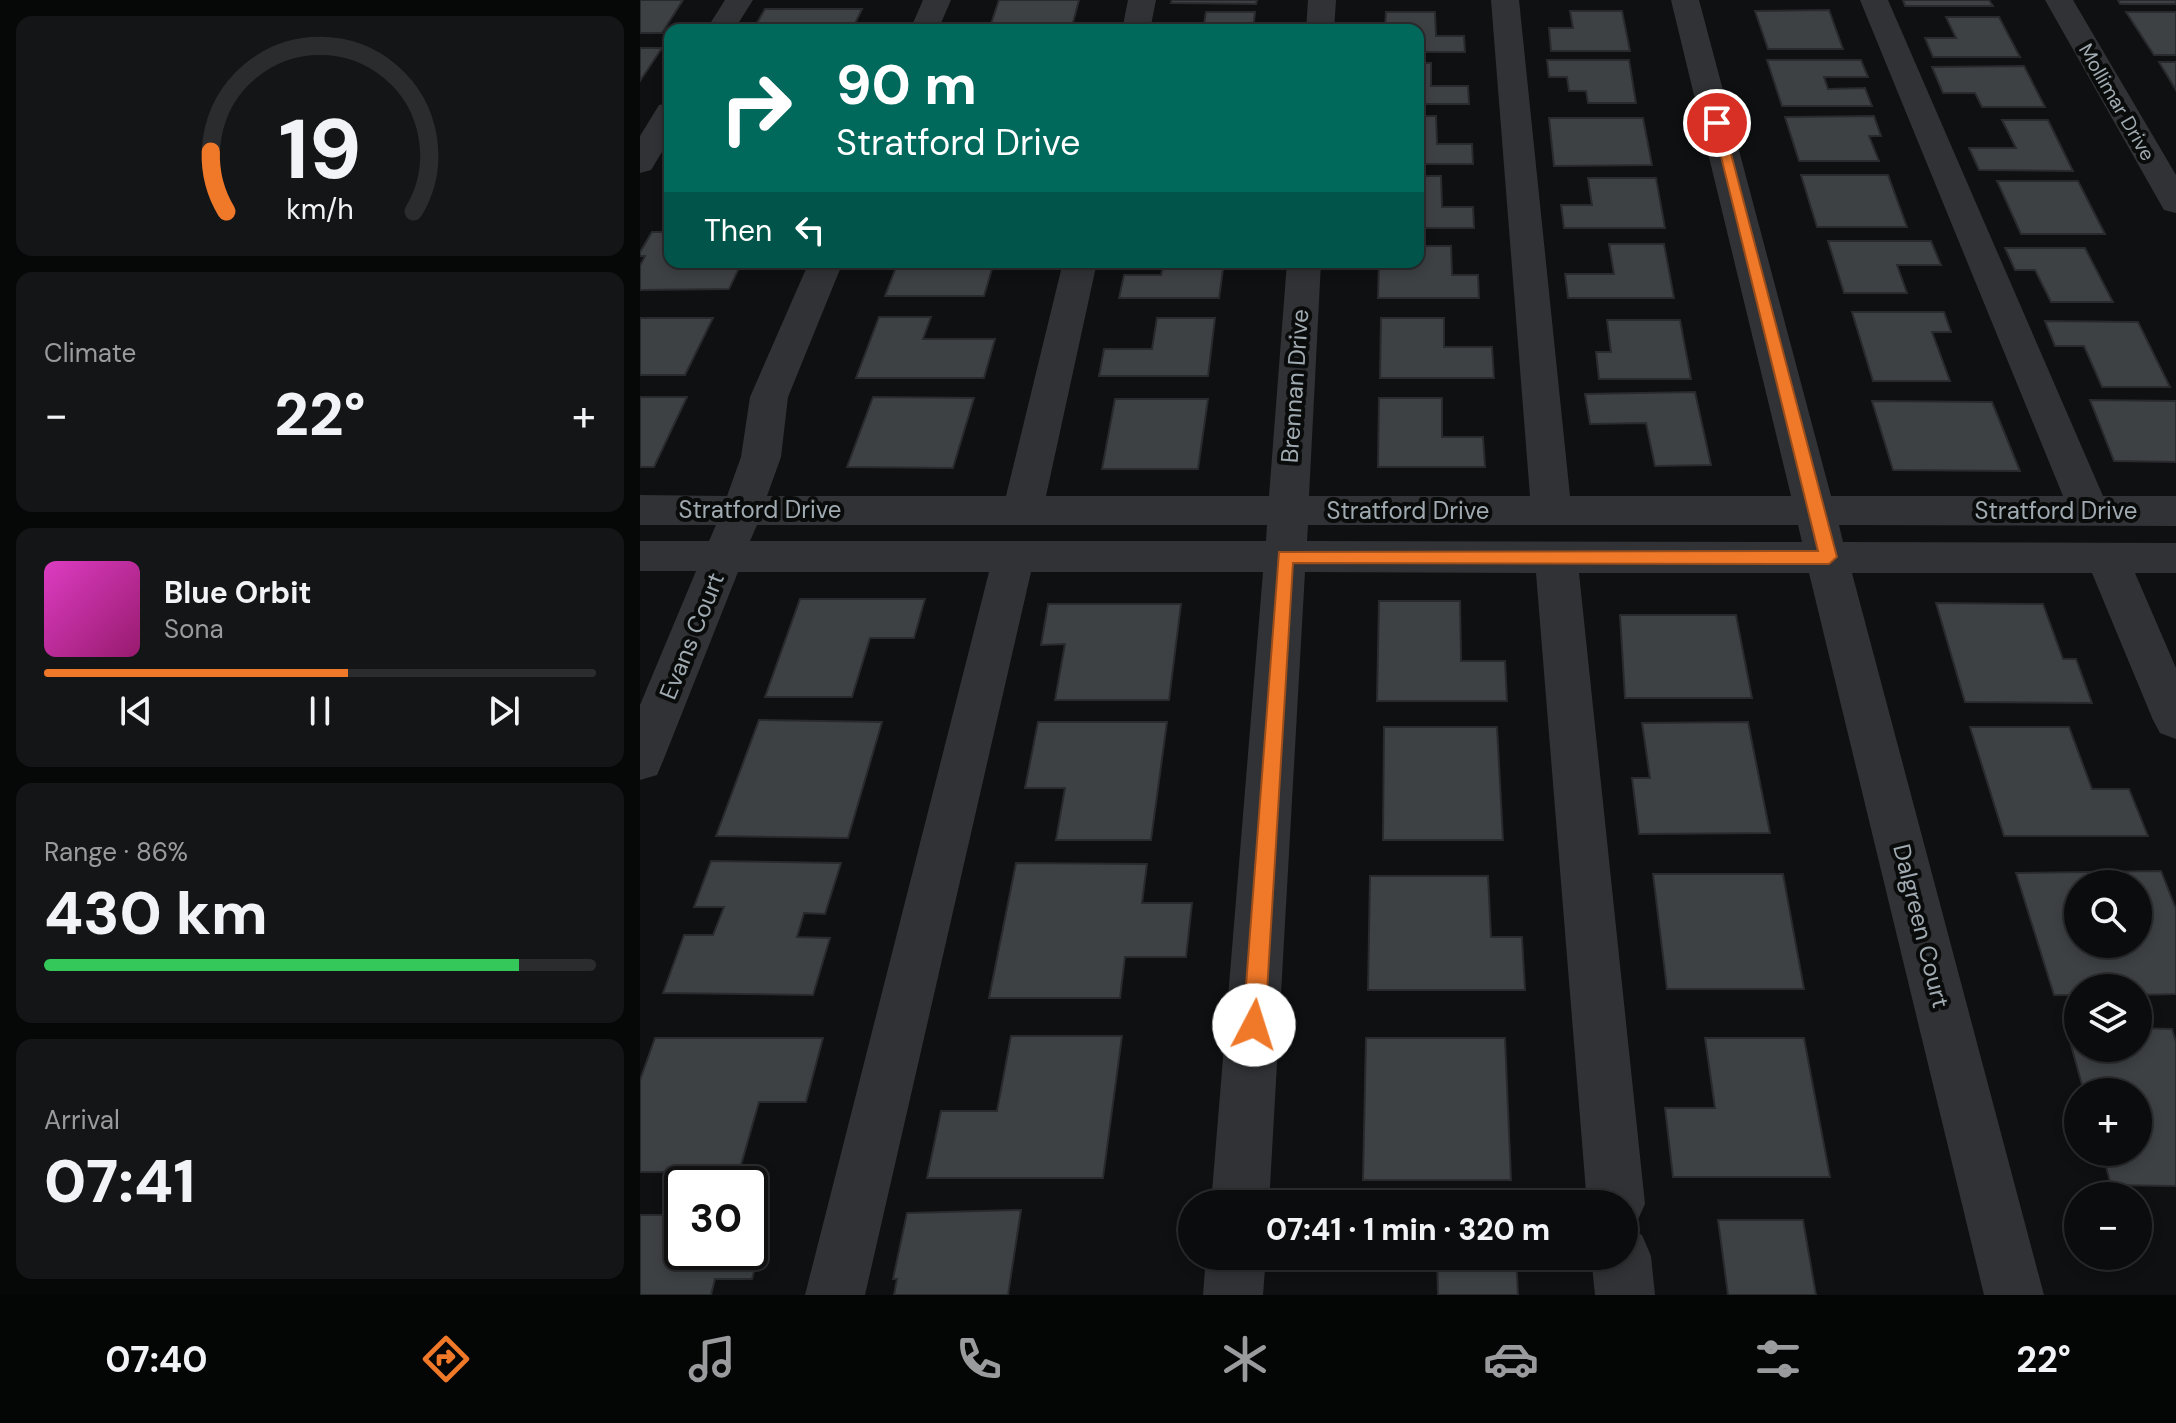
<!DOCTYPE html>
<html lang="en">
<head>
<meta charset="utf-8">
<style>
	:root { --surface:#0b0c0d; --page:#141516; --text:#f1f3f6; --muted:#9a9b9d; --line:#2b2c2e; --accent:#ef7829 }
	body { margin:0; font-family:"DM Sans",sans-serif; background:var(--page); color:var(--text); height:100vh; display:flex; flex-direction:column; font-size:30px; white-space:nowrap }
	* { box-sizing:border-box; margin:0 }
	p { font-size:26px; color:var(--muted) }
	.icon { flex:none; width:44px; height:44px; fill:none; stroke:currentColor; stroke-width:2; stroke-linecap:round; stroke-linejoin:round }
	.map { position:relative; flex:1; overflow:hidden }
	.side { display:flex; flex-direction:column; gap:16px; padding:16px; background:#060707; width:640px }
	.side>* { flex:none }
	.guide { position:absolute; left:24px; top:24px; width:760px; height:244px; border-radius:16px; box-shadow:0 4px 12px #0003,0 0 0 2px var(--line); background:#00695c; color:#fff; overflow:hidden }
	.fabs { position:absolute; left:1424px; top:870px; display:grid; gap:16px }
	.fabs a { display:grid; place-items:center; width:88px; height:88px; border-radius:50%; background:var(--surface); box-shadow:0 4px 12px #0003,0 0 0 2px var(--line); font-size:40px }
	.speed { position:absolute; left:24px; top:1166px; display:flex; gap:16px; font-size:40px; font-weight:700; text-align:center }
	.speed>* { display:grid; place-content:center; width:104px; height:104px; border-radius:50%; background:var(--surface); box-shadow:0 4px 12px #0003,0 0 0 2px var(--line); line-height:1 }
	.speed .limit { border:4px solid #111; border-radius:12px; background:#fff; color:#111 }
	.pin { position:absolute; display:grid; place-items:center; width:68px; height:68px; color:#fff; margin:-34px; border:4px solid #fff; border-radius:50%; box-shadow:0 2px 8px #0007 }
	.me { position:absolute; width:88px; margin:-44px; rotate:5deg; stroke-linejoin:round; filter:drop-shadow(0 0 6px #0008) }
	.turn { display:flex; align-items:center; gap:28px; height:168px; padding:0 40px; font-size:36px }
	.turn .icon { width:104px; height:104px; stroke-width:2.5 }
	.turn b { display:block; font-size:56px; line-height:68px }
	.then { display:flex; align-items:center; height:76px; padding:0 40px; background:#0003; gap:16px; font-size:30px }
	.big { font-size:60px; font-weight:800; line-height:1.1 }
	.side .tile { flex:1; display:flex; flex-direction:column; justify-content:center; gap:12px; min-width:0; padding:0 28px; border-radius:16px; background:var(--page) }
	.side .dial { align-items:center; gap:0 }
	.dial svg { height:208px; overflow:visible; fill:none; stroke:var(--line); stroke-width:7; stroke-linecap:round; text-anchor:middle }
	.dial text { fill:var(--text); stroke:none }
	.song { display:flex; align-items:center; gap:24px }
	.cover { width:96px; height:96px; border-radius:12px; background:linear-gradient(135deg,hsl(310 70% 55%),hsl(320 70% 35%)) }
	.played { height:8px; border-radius:4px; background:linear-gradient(90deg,var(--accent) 55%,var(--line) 55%) }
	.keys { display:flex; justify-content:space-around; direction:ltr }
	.heat { display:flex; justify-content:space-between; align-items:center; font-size:44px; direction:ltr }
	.charge { height:12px; border-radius:6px; background:linear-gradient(90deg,#34c759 86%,var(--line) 0) }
	.trip { position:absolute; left:538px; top:1190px; width:460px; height:80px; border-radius:40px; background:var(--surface); box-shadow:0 4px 12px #0003,0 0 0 2px var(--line); font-weight:800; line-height:80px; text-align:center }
	.menu { display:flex; height:128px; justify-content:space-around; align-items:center; background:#040505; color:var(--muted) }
	.menu .icon { width:56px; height:56px }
	.menu .on { color:var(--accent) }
	.menu b { font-size:36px; color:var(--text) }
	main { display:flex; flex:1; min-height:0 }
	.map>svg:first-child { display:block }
	.building { fill:#3e4144; stroke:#292a2d; stroke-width:2; fill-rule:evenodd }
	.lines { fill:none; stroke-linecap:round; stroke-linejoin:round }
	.minor { fill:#303235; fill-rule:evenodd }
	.route { fill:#ef7829; stroke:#9b4e1b; stroke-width:2 }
	.labels { text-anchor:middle; stroke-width:8; stroke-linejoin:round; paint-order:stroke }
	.far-street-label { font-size:20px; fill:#a0aab1; stroke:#0a0b0b }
	.street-label { font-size:24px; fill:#a0aab1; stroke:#0a0b0b }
</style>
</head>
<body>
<main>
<section class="side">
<div class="tile dial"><svg viewBox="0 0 100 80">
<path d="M14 69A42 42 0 1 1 86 69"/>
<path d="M14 69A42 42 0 0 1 8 46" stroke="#ef7829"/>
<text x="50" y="56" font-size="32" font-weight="700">19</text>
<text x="50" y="72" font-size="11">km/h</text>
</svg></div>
<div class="tile"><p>Climate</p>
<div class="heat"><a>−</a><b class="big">22°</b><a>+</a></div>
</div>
<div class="tile">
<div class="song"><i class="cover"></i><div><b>Blue Orbit</b><p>Sona</p></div></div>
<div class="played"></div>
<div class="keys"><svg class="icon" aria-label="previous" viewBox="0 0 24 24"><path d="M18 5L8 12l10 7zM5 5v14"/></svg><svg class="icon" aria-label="pause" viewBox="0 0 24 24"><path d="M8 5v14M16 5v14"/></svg><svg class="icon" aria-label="next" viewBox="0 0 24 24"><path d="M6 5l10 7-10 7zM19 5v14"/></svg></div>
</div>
<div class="tile"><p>Range · 86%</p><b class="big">430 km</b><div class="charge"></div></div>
<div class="tile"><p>Arrival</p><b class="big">07:41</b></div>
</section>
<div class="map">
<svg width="1536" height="1295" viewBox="0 0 1536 1295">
	<rect width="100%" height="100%" fill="#0f1011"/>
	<path class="building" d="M0 0H43L22 33H0Z
		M359 0H439L431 30H349Z
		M532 0H617L616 4 531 3Z
		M1263 0H1349L1353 6H1265Z
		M1478 0H1536V4H1480Z
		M125 9H222L212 30H113Z
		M1189 10 1203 49H1128L1115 11Z
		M930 11H982L990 51H911L909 28H933Z
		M566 12H615L613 30H563Z
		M746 12H795L796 36H824L825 52H778V30H745Z
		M1486 12H1536V55H1514Z
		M1306 17H1359L1380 57H1293L1285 38H1316Z
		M0 48H22L0 81Z
		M907 60H989L996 103H948L946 91H929L927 77H909Z
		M1127 60H1221L1228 77H1184L1188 89 1225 88 1232 106H1142Z
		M1519 62H1536V90Z
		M778 63H791V86H828L829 104H778Z
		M1384 66 1405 107H1342L1335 93H1303L1292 67Z
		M778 116H796L797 144H832L833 164H778Z
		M1234 116 1241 136H1229L1239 161H1159L1145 117Z
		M909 118H1003L1012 165 914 166Z
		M1362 120H1408L1433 171 1339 170 1329 148H1376Z
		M1161 175H1248L1267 227H1177Z
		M778 176H801L802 207H833L834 228H778Z
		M948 178H1016L1025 228H924L921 205H952Z
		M1357 181H1438L1465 234H1381Z
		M12 232H30V262H102L89 289 0 290V266L5 256H0V252Z
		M1188 241H1291L1301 265H1257L1267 293H1204Z
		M969 244H1024L1034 298H928L925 274H974Z
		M778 246H811L812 275H838L839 298H738L739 262H778Z
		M1365 248H1445L1473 302H1411L1395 270H1375Z
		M258 262H354L344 296H245Z
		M524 262H584L579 298H479L484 275H521Z
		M1212 312H1304L1311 332H1292L1310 381H1233Z
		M239 317H291L283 339H355L344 378H216Z
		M0 318H73L45 375H0Z
		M517 318H575L568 376H459L464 349H512Z
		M741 318H804V347H852L854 378H740Z
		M967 320H1040L1051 379H959L956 352H971Z
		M1405 321 1498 322 1530 387H1462L1444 346H1415Z
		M1055 392 1071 465 1015 466 1006 423 950 424 945 394Z
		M0 397H47L14 467H0Z
		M233 397 334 398 313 468 207 467Z
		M739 398H802V437H843L845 467H738Z
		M475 399H568L558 469H462Z
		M1450 400 1536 401V462L1474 461Z
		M1232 401 1352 402 1380 471 1253 470Z
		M160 599H285L274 638H230L212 697H125Z
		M739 601H820L821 661H865L867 701H737Z
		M1296 603 1403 604 1423 659H1436L1452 703 1325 702Z
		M408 604H541L529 700H415L425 644 401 645Z
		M980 615H1096L1112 698H985Z
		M119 720 242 722 208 838 76 836Z
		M398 722H527L511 840H416L425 788H385Z
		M1108 722 1130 833 999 834 992 778H1010L1002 723Z
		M744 727H857L863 840H743Z
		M1330 727H1429L1452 789H1489L1508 836H1364Z
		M71 861 201 863 185 914 164 913 157 937 190 938 173 995 23 993 44 935H73L84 907H54Z
		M376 863 507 864 502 903H552L546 957H485L480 998H349Z
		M1521 871 1536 909V994L1498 995V988H1438V995H1414L1376 873ZM1438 884H1498V944H1438Z
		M1013 874H1143L1164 989H1027Z
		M730 876H848L851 937H882L885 990H728Z
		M1426 1027H1438V1048H1498V1028L1532 1029 1536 1042V1186L1471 1185 1462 1152H1498V1092H1444Z
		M371 1036H482L463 1178H287L301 1111H357Z
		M15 1038H183L166 1102H119L99 1172H0V1080Z
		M726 1038H865L871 1180H723Z
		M1065 1038H1164L1190 1177H1033L1025 1108H1075Z
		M381 1210 368 1295H254L257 1279H253L267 1213Z
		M0 1215H42V1252H110V1215H129L112 1279H75L71 1295H0Z
		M1078 1220H1163L1176 1295H1088Z
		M797 1256H876L878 1295H798Z"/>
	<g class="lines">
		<path class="minor" d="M85 0H113L94 30H66Z
			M283 0H311L298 30H270Z
			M488 0H516L510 30H482Z
			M668 0H696L694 30H666Z
			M851 0H879L930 496H1151L1031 0H1059L1191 496H1423L1220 0H1248L1463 496H1536V526L1199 525 1203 542 1536 543V573H1495L1536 668V739L1520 733 1513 720 1452 573H1212L1404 1295H1344L1169 573H939L1005 1204 996 1224 986 1229 1002 1235 1011 1256 1015 1295H955L951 1256H984V1204H947L896 573 665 572 629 1204H571L623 572H391L225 1295H165L349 572H98L23 761 17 775 0 780V705L56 571H0V541H69L76 525H0V495L87 496 101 457 110 397 169 262H203L148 397 141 457 127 496H366L423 262H457L406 496H629L647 262H681L669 496H890ZM117 525H627L626 541H110ZM668 525H1158L1162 542 667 541Z
			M1405 0H1433L1536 175V213L1524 210 1520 203Z
			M30 103V139L11 170 0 173V136L19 105Z
			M566 1256H626L623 1295H563Z"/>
	</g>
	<path class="route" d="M1072 120 1083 123 1197 557 1189 564 653 563 625 1025 621 1033 614 1036 606 1033 603 1025 639 552 1178 551Z"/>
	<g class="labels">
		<g class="far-street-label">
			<text transform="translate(1477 102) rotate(60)" y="7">Mollimar Drive</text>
		</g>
		<g class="street-label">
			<text transform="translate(655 386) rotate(-86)" y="8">Brennan Drive</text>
			<text x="120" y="518">Stratford Drive</text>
			<text x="768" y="519">Stratford Drive</text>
			<text x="1416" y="519">Stratford Drive</text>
			<text transform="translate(52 636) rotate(-68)" y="8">Evans Court</text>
			<text transform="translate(1281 926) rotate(76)" y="8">Dalgreen Court</text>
		</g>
	</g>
</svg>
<div class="fabs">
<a><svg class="icon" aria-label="search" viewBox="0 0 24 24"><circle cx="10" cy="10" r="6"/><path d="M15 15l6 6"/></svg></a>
<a><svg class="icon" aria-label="layers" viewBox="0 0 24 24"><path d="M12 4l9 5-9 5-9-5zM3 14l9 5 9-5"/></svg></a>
<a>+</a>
<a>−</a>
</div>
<div class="speed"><div class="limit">30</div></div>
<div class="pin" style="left:1077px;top:123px;background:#d93025"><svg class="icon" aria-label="arrive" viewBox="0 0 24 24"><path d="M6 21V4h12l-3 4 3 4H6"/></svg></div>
<svg class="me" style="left:614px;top:1025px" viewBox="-20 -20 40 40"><circle r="19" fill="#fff"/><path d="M0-13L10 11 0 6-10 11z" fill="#ef7829"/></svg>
<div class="trip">07:41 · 1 min · 320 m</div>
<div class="guide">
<div class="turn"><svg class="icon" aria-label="right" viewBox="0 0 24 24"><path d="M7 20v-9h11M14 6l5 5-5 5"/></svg><div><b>90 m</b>Stratford Drive</div></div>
<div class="then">Then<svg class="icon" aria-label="left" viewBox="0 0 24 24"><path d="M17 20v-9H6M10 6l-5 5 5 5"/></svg></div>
</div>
</div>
</main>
<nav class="menu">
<b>07:40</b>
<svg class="icon on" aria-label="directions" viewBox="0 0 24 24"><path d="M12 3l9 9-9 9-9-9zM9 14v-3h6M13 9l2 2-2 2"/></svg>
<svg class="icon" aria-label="music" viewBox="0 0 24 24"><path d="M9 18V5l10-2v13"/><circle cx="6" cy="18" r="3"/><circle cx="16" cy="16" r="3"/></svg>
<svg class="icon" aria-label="phone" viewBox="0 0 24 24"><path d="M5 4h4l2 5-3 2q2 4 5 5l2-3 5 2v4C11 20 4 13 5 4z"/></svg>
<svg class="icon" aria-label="climate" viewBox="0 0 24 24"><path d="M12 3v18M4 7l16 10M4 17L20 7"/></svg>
<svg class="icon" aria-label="car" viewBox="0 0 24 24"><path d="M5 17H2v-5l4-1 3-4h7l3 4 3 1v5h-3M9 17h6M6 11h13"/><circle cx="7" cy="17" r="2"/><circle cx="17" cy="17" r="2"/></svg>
<svg class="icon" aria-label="filters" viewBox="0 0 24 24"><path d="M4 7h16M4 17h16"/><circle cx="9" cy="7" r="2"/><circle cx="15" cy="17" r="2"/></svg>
<b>22°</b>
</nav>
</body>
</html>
